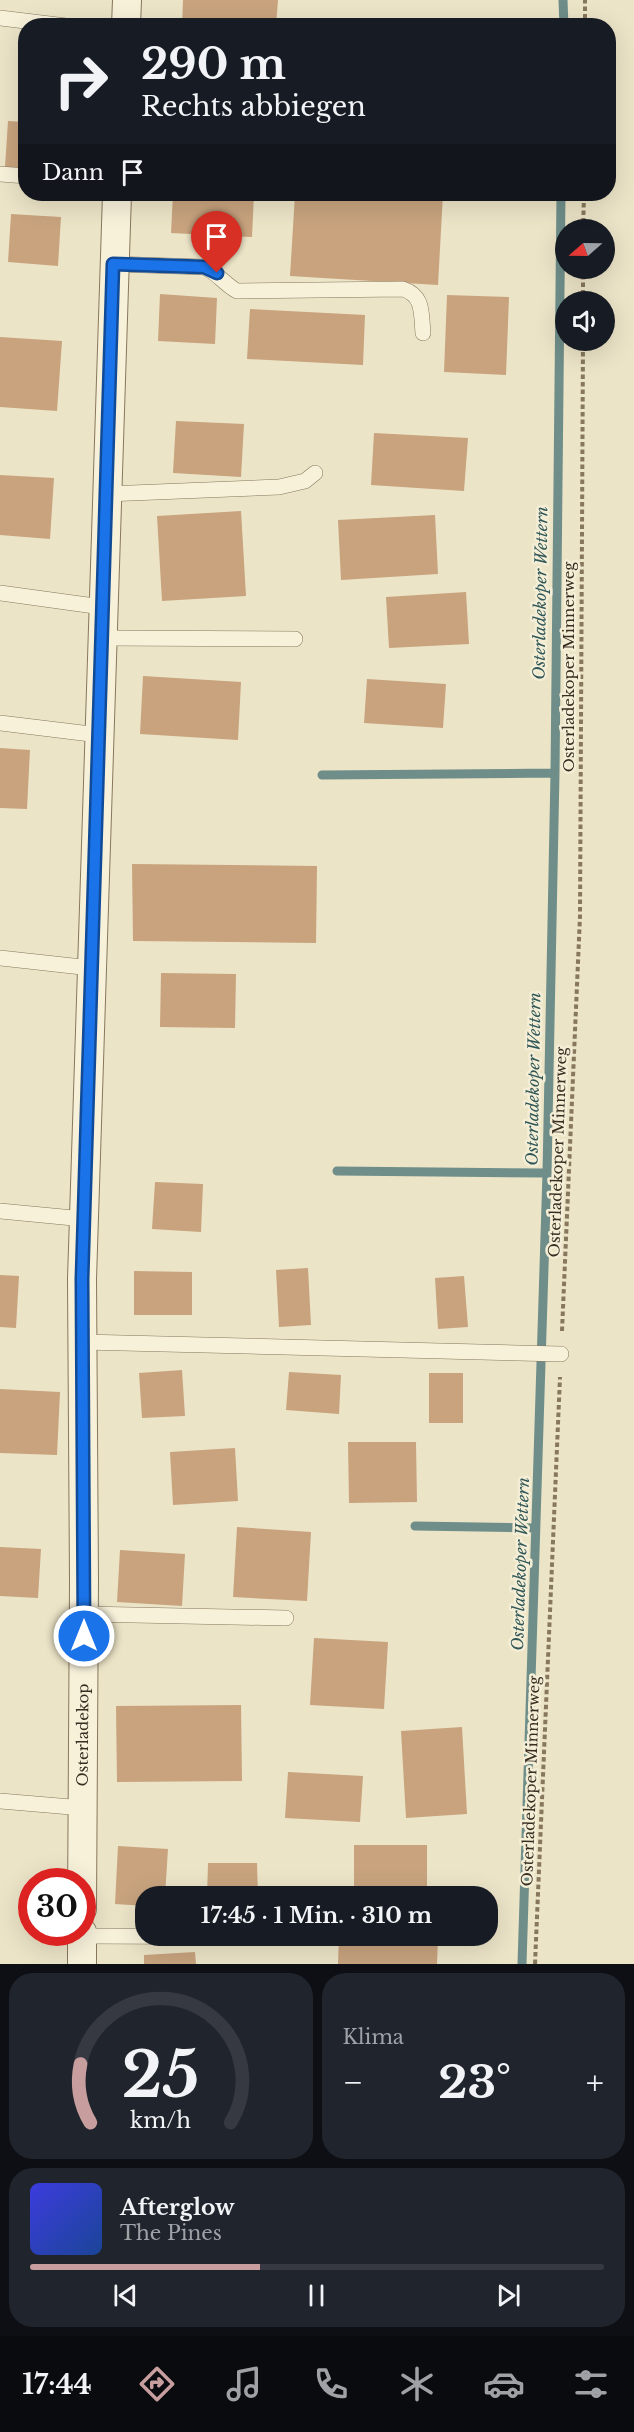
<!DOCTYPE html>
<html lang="de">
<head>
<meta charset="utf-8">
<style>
	:root { --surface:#171b24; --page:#20242c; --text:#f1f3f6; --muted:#9ea1a6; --line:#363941; --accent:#c79e9d }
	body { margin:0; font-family:"Libre Baskerville",serif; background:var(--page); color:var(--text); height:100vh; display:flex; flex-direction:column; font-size:22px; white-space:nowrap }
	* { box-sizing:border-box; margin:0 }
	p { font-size:20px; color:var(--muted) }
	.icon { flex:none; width:33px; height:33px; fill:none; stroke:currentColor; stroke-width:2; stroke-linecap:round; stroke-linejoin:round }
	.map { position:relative; height:1964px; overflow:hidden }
	.panel { display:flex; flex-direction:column; gap:9px; padding:9px; background:#0d0f14; flex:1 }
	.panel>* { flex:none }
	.banner { position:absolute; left:18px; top:18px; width:598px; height:183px; border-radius:24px; box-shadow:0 6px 24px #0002; background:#171b24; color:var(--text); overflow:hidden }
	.needle { width:39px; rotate:250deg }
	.fabs { position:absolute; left:555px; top:219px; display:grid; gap:12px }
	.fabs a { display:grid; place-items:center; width:60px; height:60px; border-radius:50%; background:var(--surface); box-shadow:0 6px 24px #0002; font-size:30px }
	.speed { position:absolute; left:18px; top:1868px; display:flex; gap:12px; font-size:30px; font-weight:700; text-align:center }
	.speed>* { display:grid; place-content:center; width:78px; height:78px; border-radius:50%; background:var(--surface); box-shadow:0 6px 24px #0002; line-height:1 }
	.speed .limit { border:9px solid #d22; background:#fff; color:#111 }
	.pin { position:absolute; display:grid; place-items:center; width:51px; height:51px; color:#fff; margin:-62px -26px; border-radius:50% 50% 50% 0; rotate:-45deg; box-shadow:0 0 6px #0007 }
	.pin .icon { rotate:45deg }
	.me { position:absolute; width:66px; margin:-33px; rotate:0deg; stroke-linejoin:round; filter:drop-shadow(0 0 4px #0008) }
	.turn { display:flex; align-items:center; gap:21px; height:126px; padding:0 24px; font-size:27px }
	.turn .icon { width:78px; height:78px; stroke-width:2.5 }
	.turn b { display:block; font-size:42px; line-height:51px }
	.then { display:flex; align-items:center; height:57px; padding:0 24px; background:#0003; gap:12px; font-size:22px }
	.big { font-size:45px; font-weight:800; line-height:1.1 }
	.panel .widget { flex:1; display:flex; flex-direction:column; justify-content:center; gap:9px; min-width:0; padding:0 21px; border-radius:24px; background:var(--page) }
	.panel .dial { align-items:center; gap:0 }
	.dial svg { height:156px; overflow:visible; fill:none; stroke:var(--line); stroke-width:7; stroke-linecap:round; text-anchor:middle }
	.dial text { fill:var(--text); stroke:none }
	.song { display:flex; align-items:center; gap:18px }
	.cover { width:72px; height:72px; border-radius:9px; background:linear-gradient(135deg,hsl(240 70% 55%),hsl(220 70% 35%)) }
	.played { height:6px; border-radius:3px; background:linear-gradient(90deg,var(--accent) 40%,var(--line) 40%) }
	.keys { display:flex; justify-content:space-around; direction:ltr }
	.heat { display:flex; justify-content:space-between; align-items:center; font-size:33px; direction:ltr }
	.panel .tiles { flex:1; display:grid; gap:9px; grid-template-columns:1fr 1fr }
	.widget:last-child { grid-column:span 2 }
	.trip { position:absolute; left:135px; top:1886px; width:363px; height:60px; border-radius:24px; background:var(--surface); box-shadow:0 6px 24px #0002; font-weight:800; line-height:60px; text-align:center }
	.dock { display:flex; height:96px; justify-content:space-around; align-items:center; background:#090b0e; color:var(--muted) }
	.dock .icon { width:42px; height:42px }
	.dock .on { color:var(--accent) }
	.dock b { font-size:27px; color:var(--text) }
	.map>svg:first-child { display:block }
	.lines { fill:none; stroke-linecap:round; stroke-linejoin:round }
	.stream { stroke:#6f8e89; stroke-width:9 }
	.building { fill:#c8a37e }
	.service-casing { stroke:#87775d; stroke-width:16 }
	.minor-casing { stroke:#87775d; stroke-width:30 }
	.path { stroke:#87775d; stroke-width:4; stroke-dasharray:4.5 3; stroke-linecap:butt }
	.service { stroke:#f7f1da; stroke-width:15 }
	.minor { stroke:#f7f1da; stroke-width:28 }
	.route-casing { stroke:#114b97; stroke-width:15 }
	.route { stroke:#1a73e8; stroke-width:10 }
	.labels { text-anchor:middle; stroke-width:5; stroke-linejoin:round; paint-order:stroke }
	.street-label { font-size:15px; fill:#382d20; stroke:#f4eed6 }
	.water-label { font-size:16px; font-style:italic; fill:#305657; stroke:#f4eed6 }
</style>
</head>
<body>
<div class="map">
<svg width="634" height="1964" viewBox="0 0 634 1964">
	<rect width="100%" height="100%" fill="#ece4c7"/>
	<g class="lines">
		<path class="stream" d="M563 0 564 26
			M322 775 555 773
			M337 1171 547 1173
			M415 1526 535 1528
			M522 1964 547 1173 555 773 561 194"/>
	</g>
	<path class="building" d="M183 0H278L276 26H182Z
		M8 121 26 122V169L5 167Z
		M173 194H254L252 237 171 233Z
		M295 194H443L438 285 290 276Z
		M11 214 61 217 58 266 8 262Z
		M160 294 217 298 215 344 158 341Z
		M447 295 509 297 506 375 444 372Z
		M250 309 365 315 363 365 247 359Z
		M0 337 62 341 57 411 0 407Z
		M176 421 244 424 241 477 173 473Z
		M374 433 468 438 464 491 371 485Z
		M0 475 54 478 50 539 0 535Z
		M241 511 246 596 162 601 157 516Z
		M435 515 438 574 341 580 338 520Z
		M466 592 469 644 389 648 386 597Z
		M143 676 241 682 238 740 140 734Z
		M367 679 446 684 443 728 364 723Z
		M0 748 30 750 27 809 0 808Z
		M132 864 317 866 316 943 133 941Z
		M161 973 236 974 235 1028 160 1027Z
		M155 1182 203 1184 201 1232 152 1229Z
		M308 1268 311 1325 279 1327 276 1270Z
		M134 1271 192 1272V1315H134Z
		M0 1275 19 1276 16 1328 0 1327Z
		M464 1276 468 1327 438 1329 435 1278Z
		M182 1370 185 1416 142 1418 139 1373Z
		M289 1372 341 1375 339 1414 286 1410Z
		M429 1373H463V1423H429Z
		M0 1389 60 1392 57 1455 0 1453Z
		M348 1442H416L417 1502 349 1503Z
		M235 1448 238 1501 173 1505 170 1452Z
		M237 1527 311 1532 307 1601 233 1597Z
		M0 1547 41 1549 38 1598 0 1596Z
		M120 1550 185 1554 182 1606 117 1602Z
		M314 1638 388 1642 384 1709 310 1705Z
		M241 1705 242 1781 117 1782 116 1706Z
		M462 1727 467 1814 406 1818 401 1731Z
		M288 1772 363 1776 360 1822 285 1818Z
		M354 1845H427V1896H354Z
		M118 1846 168 1849 165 1896H146V1906L115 1904Z
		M208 1863H257L258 1896H207Z
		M339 1935 438 1939 437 1964H338Z
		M195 1952 196 1964H144V1955Z"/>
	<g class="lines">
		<g class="service-casing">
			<path id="service" d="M0 18 66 26
				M0 174 26 176
				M113 264 204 267C218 273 224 284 237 291L403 289C424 296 421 313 423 333
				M106 494 279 487 305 481 315 473
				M0 593 102 607
				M101 638 295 639
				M0 723 99 735
				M0 958 91 968
				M0 1211 84 1219
				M82 1342 561 1354
				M84 1614 286 1618
				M0 1801 83 1808
				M82 1936 305 1937"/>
		</g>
		<g class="minor-casing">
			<g id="minor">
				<path d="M126 26 127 0"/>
				<path id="s1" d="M82 1909 84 1581 82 1279 117 194"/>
				<path d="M82 1964V1932"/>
			</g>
		</g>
		<path class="path" d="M585 26V0
			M583 230 584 194
			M583 302V268
			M562 1331 580 916 583 340
			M535 1964 560 1377"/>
		<use href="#service" class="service"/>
		<use href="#minor" class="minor"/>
	</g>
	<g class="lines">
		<g class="route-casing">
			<path id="route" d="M84 1636 82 1279 113 264 204 267 217 273"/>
		</g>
		<use href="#route" class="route"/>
	</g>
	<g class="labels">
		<g class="street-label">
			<text transform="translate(569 667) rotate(-90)" y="5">Osterladekoper Minnerweg</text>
			<text transform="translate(558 1152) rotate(-88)" y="5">Osterladekoper Minnerweg</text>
			<text dy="5" stroke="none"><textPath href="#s1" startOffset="174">Osterladekop</textPath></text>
			<text transform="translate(531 1781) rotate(-88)" y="5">Osterladekoper Minnerweg</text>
		</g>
		<g class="water-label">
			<text transform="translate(540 593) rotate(-89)" y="6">Osterladekoper Wettern</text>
			<text transform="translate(533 1079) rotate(-89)" y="6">Osterladekoper Wettern</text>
			<text transform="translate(520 1564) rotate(-88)" y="6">Osterladekoper Wettern</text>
		</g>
	</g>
</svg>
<div class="fabs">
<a><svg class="needle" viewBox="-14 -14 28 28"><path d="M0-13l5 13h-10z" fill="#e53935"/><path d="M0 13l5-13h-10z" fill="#9ea1a6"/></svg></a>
<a><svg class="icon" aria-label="sound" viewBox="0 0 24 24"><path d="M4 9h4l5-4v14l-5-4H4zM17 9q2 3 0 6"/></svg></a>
</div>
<div class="speed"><div class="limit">30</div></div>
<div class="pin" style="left:217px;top:273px;background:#d93025"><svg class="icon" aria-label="arrive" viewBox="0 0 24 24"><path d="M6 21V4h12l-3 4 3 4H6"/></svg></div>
<svg class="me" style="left:84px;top:1636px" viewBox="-20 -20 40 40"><circle r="17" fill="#1a73e8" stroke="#fff" stroke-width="3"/><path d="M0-11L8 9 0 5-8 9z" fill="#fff"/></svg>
<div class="trip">17:45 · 1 Min. · 310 m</div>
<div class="banner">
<div class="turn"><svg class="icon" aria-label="right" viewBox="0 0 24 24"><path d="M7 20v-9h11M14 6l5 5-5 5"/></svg><div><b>290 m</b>Rechts abbiegen</div></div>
<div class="then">Dann<svg class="icon" aria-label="arrive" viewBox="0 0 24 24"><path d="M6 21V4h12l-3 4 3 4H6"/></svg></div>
</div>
</div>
<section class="panel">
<div class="tiles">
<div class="widget dial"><svg viewBox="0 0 100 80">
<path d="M14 69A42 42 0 1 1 86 69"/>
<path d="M14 69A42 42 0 0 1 9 39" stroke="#c79e9d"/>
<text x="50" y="56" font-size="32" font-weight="700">25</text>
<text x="50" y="72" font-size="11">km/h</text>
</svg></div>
<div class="widget"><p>Klima</p>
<div class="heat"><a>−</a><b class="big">23°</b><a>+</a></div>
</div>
<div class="widget">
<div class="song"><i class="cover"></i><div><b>Afterglow</b><p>The Pines</p></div></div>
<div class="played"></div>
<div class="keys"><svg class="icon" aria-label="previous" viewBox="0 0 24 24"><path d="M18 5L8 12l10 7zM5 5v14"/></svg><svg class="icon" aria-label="pause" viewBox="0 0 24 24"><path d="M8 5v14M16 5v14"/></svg><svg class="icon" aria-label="next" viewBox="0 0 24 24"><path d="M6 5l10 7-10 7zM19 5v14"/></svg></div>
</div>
</div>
</section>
<nav class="dock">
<b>17:44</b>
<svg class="icon on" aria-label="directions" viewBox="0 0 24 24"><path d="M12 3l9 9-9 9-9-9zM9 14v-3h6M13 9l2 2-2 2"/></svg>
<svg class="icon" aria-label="music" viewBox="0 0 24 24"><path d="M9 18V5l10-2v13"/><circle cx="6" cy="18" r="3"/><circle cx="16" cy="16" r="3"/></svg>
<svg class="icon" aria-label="phone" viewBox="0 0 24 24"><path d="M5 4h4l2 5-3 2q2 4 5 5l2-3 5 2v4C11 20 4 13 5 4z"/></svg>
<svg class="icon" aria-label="climate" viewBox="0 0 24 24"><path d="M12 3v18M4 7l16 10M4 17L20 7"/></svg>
<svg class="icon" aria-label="car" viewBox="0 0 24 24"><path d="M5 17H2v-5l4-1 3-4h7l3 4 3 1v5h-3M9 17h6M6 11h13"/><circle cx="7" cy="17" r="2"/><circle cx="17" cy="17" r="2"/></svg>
<svg class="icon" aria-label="filters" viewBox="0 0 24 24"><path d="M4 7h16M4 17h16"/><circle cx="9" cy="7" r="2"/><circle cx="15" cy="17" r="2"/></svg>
</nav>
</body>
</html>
